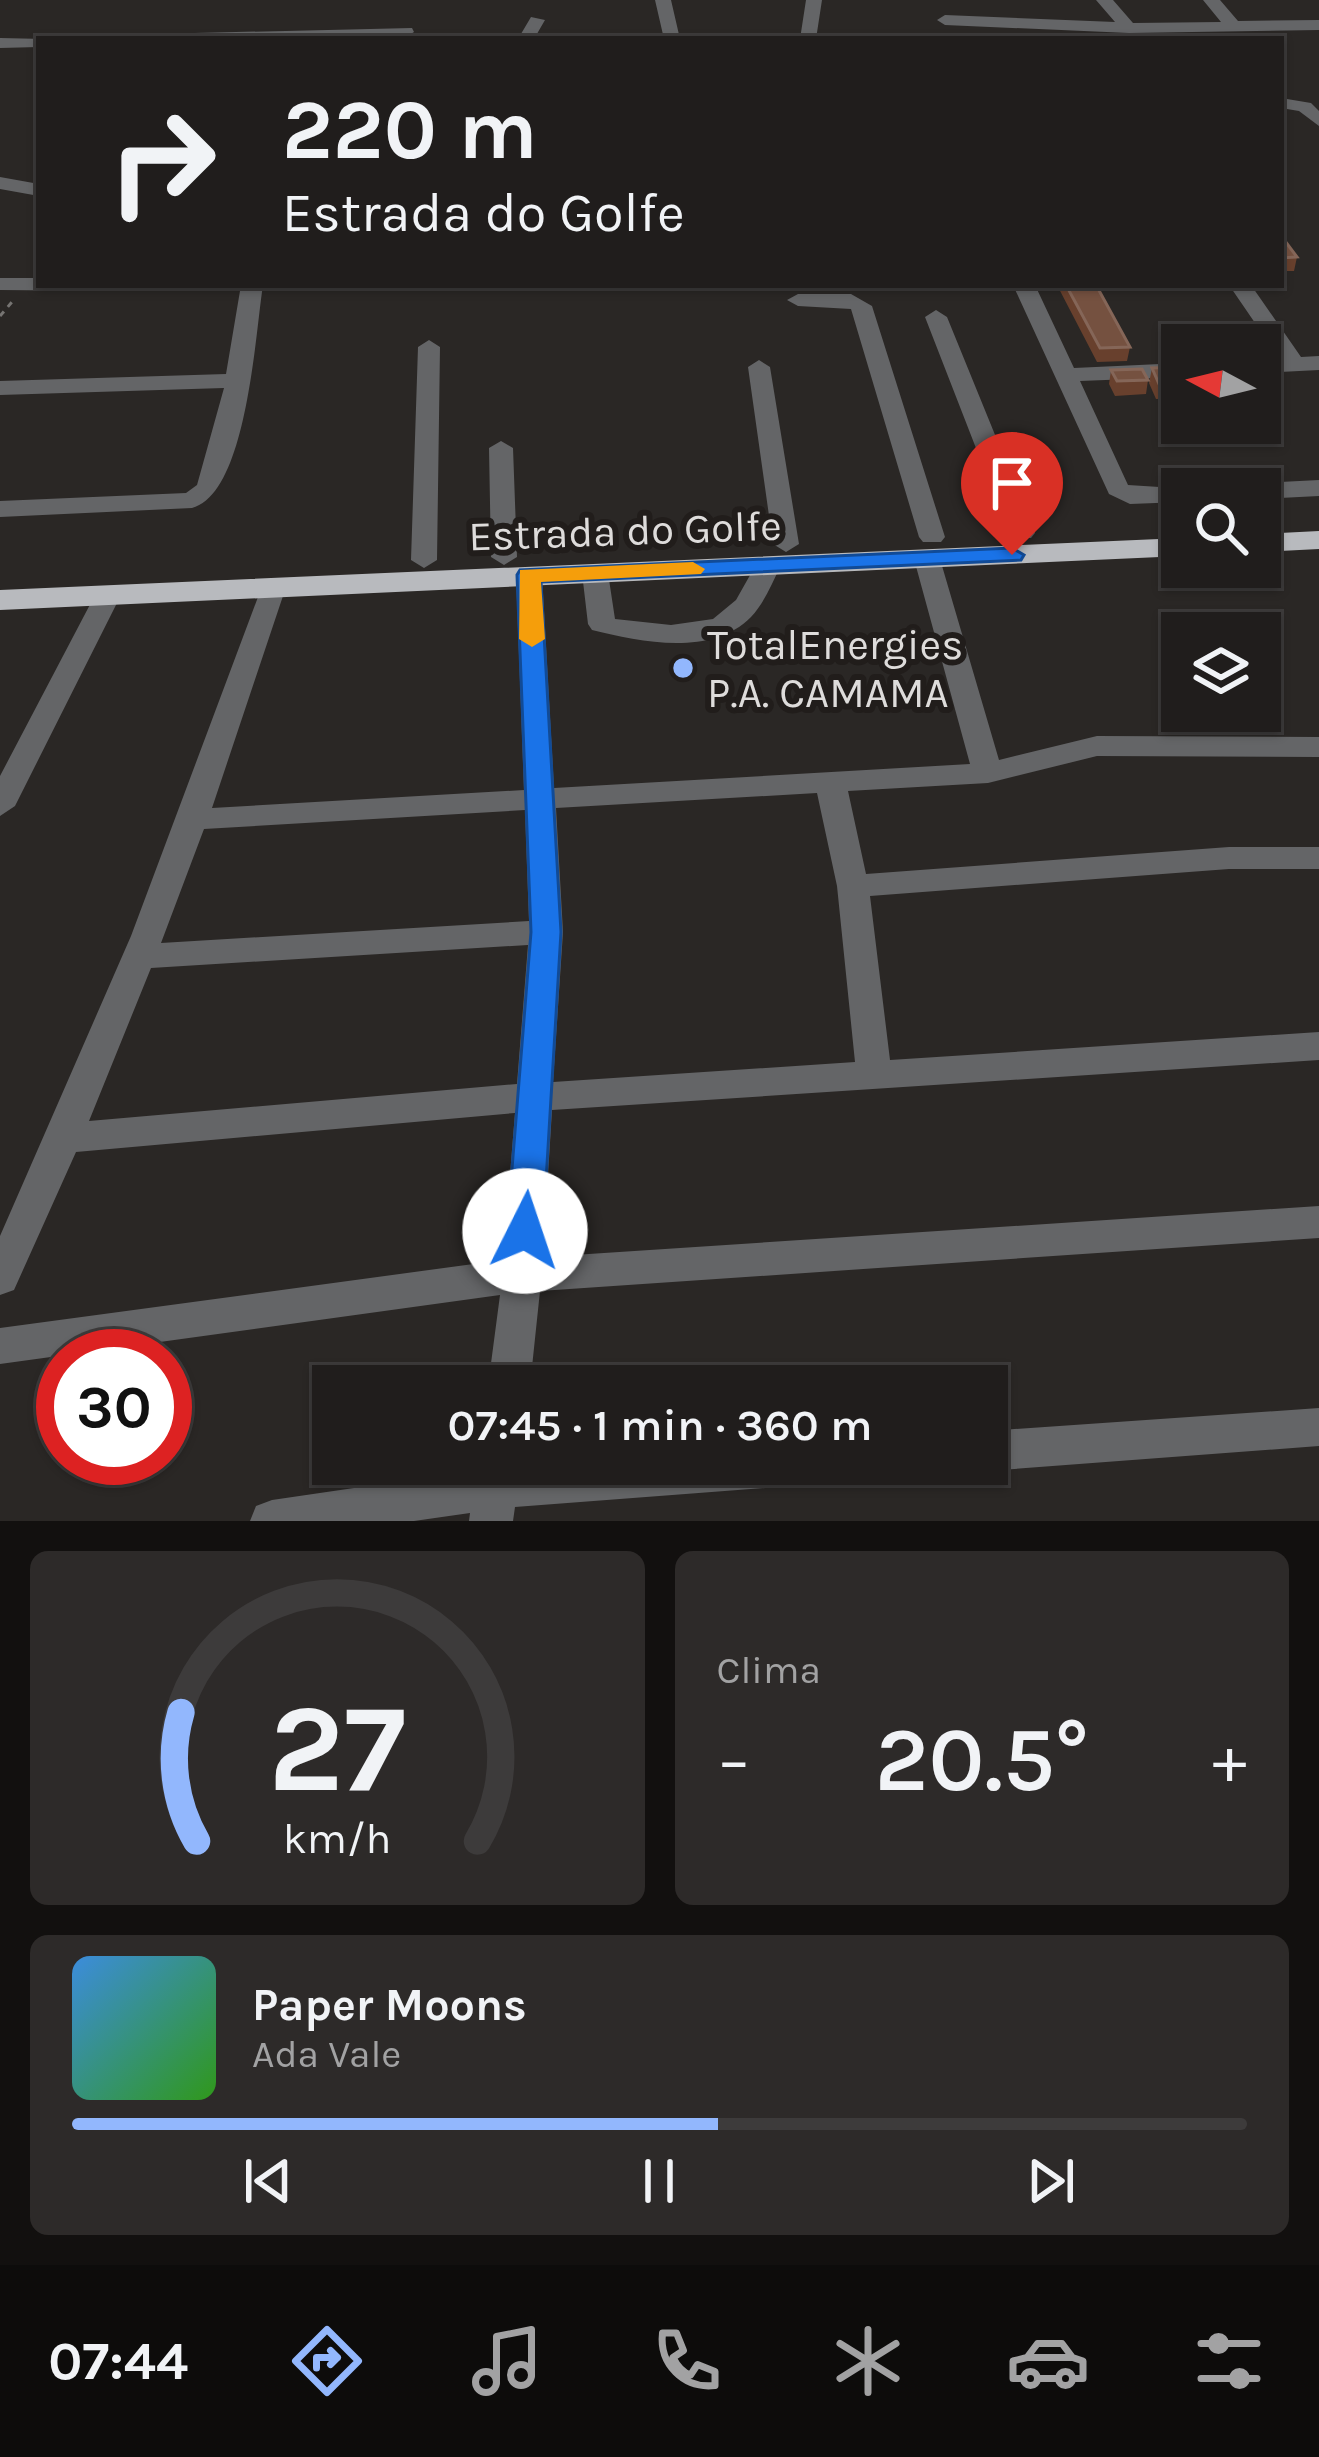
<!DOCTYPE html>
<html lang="pt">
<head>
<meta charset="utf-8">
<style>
	:root { --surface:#201d1c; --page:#2d2a29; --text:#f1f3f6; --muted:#a2a2a3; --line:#3d3b3b; --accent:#92b7fd }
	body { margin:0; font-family:Karla,sans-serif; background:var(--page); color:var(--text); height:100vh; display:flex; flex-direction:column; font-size:45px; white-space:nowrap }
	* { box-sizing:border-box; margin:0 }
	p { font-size:39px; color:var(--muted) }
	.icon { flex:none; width:66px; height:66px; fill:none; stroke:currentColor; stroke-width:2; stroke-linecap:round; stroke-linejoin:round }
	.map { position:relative; height:1521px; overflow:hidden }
	.panel { display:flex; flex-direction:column; gap:30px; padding:30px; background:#12100f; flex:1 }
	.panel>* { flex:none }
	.top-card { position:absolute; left:36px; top:36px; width:1248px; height:252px; border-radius:0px; box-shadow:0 3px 9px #0004,0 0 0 3px var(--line); background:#201d1c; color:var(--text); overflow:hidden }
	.needle { width:78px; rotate:277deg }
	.tools { position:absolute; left:1161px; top:324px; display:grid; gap:24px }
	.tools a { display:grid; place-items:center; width:120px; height:120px; border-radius:0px; background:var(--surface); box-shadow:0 3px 9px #0004,0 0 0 3px var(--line); font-size:60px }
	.speed { position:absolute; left:36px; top:1329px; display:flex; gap:24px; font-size:60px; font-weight:700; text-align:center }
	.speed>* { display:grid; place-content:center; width:156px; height:156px; border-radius:50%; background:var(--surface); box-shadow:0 3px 9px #0004,0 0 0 3px var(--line); line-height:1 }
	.speed .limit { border:18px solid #d22; background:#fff; color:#111 }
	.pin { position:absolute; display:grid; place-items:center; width:102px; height:102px; color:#fff; margin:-123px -51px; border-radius:50% 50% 50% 0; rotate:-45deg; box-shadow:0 0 12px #0007 }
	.pin .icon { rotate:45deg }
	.me { position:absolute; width:132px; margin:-66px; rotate:4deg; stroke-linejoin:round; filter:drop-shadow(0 0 9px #0008) }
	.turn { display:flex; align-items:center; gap:42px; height:252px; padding:0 48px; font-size:54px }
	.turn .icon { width:156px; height:156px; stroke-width:2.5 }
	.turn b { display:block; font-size:84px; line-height:102px }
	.big { font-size:90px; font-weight:600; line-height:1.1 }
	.panel .tile { flex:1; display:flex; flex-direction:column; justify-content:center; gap:18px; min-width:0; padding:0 42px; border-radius:18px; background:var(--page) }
	.panel .dial { align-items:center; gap:0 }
	.dial svg { height:312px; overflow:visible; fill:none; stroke:var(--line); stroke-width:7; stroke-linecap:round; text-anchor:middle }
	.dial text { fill:var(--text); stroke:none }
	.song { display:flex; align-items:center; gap:36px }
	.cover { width:144px; height:144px; border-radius:18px; background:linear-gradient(135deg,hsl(210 70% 55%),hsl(110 70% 35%)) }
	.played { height:12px; border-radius:6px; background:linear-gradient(90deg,var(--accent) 55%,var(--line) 55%) }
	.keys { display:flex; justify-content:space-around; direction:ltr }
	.heat { display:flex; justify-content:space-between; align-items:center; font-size:66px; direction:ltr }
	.panel .tiles { flex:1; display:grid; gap:30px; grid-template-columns:1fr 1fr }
	.tile:last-child { grid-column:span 2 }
	.trip { position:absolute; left:312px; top:1365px; width:696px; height:120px; border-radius:0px; background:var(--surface); box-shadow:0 3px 9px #0004,0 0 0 3px var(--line); font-weight:600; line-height:120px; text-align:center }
	.dock { display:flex; height:192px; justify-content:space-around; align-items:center; background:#0d0c0b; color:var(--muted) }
	.dock .icon { width:84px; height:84px }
	.dock .current { color:var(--accent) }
	.dock b { font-size:54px; color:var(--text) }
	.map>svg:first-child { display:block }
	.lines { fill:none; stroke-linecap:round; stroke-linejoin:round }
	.path { stroke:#767472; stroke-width:3; stroke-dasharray:6 6; stroke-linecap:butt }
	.minor { fill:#646567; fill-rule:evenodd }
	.highway { fill:#b8babe; fill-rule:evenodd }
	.wall { fill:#68402d }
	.building { fill:#755140; stroke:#856658; stroke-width:3 }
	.route { fill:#1a73e8; stroke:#114b97; stroke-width:3 }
	.slow { fill:#f59e0b }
	.poi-dot { fill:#92b7fd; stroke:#211d1b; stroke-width:4.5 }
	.labels { text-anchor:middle; stroke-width:12; stroke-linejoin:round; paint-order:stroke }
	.street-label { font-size:42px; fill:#dedcdb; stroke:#211d1b }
	.poi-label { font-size:42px; fill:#dedcdb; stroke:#211d1b; text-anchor:start }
</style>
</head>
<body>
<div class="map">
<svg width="1319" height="1521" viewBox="0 0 1319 1521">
	<rect width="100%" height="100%" fill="#2a2725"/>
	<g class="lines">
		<path class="path" d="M0 316 12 302"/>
		<path class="minor" d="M655 0H671L680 39H664Z
			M806 0H822L816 39H800Z
			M1096 0H1113L1133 23 1221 22 1203 0H1220L1238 21 1319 20V30L1129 33 945 25 937 20 945 15 1115 22Z
			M531 17 545 20 534 39H518Z
			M412 28 414 32 406 37 145 39 153 34Z
			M0 38 45 39H39V47L0 48Z
			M1281 98 1311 103 1319 111V126L1299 111 1281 108Z
			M0 177 39 184V196L0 189Z
			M0 278H39V285H118L107 291 0 290Z
			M241 285H263C255 335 247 494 192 508L0 517V501L186 493 197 485 224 388 0 395V381L226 374Z
			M1013 285H1035L1074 368 1182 363V377L1080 381 1128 485 1191 489H1182V502L1130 504 1109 494Z
			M1229 285H1251L1301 357 1319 356V370L1260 373V359L1279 358Z
			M851 294 872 306 945 537 941 542H923L919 537 851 309 798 306 787 300 798 294Z
			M936 310 947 317 1035 533 1031 538H1013L1009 533 925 317Z
			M429 340 440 347 437 560 424 568 411 560 418 347Z
			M759 360 770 367 799 544 786 552 773 544 748 367Z
			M501 441 513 448 517 557 504 565 491 557 489 448Z
			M1319 480V496L1260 499V489H1249L1260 483Z
			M927 551 940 559 999 760 1097 736 1319 737V757L1097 756 988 783 848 791 866 874 1229 847H1319V869H1229L870 896 890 1060 1319 1032V1060L552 1110 543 1257 1319 1206V1238L540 1291 530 1386H488L500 1295 0 1364V1328L503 1260 515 1113 76 1152 14 1290 0 1295V1236L131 936 264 581H282L286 587 212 808 524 790 516 575 529 567 542 575 554 788 970 764 914 559ZM817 793 837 886 855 1062 553 1082 563 932 556 808ZM525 810 529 921 161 943 204 829ZM528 945 517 1084 89 1121 151 968Z
			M767 559 780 567C772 584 764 603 751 617 712 657 640 642 592 630L588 624 582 573 586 567H604L608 573 615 619 671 625 713 619 736 600 758 561Z
			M108 587 121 595 15 806 0 816V776L95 595Z
			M1319 1408V1446L987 1471 971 1464H987V1431Z
			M479 1464 521 1466 838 1464 832 1478 817 1484 515 1507 513 1521H469L470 1513 414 1521H250L256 1506 272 1500 477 1470Z"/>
		<path class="highway" d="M1319 531V549L1260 552V534Z
			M1182 538V556L0 610V590Z"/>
	</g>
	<path class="wall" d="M1281 237 1297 257 1294 271H1281Z
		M1057 285H1096L1130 347 1127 361 1097 362Z
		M1182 367V398L1156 399 1149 383 1152 368Z
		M1111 370 1148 380 1146 394 1115 396 1109 384Z"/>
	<path class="building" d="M1282 237 1297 257 1281 258Z
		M1066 285H1096L1130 347 1100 348Z
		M1182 367V384H1159L1152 368Z
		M1142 369 1148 380 1117 381 1111 370Z"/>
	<path class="route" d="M1012 548 1024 555 1021 560 541 582 561 932 543 1231 537 1241 525 1245 513 1241 507 1231 531 932 517 575 520 570Z"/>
	<path class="slow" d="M693 562 705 569 701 574 541 582 545 639 532 647 519 639 520 570Z"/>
	<circle class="poi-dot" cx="683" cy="668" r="12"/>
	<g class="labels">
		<g class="street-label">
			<text transform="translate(625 530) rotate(-2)" y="15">Estrada do Golfe</text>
		</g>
		<g class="poi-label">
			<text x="707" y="659">TotalEnergies<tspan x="707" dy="48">P.A. CAMAMA</tspan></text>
		</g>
	</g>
</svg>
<div class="tools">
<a><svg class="needle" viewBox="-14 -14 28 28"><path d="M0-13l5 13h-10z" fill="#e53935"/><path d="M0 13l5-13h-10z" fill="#a2a2a3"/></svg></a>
<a><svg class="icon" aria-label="search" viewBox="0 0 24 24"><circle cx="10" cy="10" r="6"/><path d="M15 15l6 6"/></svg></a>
<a><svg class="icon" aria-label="layers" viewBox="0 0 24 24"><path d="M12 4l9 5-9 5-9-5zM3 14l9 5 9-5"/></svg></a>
</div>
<div class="speed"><div class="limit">30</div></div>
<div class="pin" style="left:1012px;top:555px;background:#d93025"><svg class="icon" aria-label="arrive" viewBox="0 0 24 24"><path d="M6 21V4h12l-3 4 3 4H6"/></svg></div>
<svg class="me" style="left:525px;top:1231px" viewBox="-20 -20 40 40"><circle r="19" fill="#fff"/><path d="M0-13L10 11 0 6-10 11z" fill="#1a73e8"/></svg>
<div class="trip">07:45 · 1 min · 360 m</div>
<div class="top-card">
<div class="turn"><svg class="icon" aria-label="right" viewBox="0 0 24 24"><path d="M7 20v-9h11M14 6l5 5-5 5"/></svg><div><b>220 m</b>Estrada do Golfe</div></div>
</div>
</div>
<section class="panel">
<div class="tiles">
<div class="tile dial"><svg viewBox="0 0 100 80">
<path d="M14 69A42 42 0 1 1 86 69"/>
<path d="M14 69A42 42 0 0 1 10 36" stroke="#92b7fd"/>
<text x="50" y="56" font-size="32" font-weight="700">27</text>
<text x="50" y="72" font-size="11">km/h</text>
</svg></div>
<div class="tile"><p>Clima</p>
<div class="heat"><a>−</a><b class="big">20.5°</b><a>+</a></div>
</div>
<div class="tile">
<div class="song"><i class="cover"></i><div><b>Paper Moons</b><p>Ada Vale</p></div></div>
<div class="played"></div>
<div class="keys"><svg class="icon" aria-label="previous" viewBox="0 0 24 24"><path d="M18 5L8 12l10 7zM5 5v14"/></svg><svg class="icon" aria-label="pause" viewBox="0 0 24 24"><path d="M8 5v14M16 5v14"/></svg><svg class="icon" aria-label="next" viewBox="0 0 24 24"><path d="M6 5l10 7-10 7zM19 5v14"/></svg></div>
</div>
</div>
</section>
<nav class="dock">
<b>07:44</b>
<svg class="icon current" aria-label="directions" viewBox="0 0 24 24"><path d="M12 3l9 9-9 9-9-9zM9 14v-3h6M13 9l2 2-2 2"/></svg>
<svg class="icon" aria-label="music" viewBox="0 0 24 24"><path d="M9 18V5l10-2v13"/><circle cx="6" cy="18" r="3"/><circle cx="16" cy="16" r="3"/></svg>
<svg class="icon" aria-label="phone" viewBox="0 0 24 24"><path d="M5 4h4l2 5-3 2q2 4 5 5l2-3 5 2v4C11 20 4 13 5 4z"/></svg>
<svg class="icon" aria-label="climate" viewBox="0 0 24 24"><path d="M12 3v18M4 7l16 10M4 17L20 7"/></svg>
<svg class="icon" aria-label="car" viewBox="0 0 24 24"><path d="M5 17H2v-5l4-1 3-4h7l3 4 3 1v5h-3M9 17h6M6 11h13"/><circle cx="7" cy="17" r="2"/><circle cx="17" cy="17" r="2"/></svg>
<svg class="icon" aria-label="filters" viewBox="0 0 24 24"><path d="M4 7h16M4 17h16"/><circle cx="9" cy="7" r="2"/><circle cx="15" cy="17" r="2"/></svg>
</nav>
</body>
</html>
